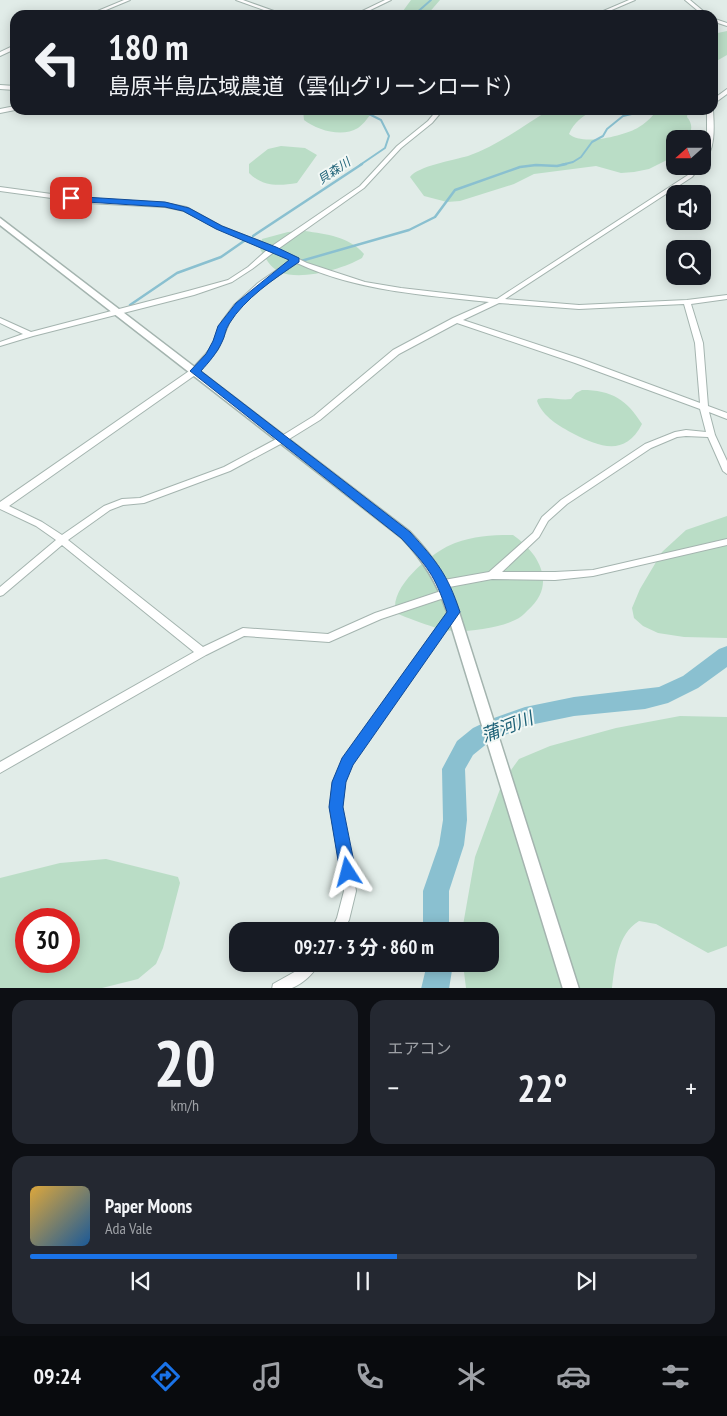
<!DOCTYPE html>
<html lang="ja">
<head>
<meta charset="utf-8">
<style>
	:root { --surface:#171b24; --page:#242831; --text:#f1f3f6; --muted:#9ea1a6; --line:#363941; --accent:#1a73e8 }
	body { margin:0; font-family:"PT Sans Narrow","Noto Sans JP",sans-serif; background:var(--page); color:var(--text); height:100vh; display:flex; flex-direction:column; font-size:19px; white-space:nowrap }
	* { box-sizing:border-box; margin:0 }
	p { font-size:16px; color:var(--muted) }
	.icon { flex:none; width:28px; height:28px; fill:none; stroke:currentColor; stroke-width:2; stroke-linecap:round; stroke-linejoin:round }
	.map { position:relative; height:988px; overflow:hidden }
	.sheet { display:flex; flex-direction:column; gap:12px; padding:12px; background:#0d0f14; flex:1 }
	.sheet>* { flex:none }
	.hud { position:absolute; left:10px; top:10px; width:708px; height:105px; border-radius:15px; box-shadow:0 2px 12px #0003; background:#171b24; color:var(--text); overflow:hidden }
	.needle { width:32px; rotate:249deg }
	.fabs { position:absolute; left:666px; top:130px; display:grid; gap:10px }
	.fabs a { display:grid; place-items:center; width:45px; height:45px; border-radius:10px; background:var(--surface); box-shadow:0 2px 12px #0003; font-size:25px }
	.speed { position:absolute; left:15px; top:908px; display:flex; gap:10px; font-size:25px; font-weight:700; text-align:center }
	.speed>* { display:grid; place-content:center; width:65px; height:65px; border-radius:50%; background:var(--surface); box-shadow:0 2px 12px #0003; line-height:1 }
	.speed .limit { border:8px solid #d22; background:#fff; color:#111 }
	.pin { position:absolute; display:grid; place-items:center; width:42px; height:42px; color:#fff; margin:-21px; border-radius:10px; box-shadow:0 2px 8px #0006 }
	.me { position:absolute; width:55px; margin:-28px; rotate:351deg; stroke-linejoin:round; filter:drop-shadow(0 0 4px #0008) }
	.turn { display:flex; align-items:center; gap:18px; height:105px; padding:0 15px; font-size:22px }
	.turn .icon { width:65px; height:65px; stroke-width:2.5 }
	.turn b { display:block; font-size:35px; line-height:42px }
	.big { font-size:38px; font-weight:700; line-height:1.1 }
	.sheet .widget { flex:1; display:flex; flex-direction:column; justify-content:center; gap:8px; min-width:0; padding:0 18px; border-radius:15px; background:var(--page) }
	.sheet .dial { align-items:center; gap:0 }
	.dial b { font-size:65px; line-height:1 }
	.song { display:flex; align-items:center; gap:15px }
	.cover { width:60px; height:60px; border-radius:8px; background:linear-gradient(135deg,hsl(40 70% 55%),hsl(210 70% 35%)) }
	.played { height:5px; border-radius:2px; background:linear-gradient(90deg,var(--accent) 55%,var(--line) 55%) }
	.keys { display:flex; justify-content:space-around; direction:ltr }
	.heat { display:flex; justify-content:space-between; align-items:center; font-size:28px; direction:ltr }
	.sheet .tiles { flex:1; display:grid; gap:12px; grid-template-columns:1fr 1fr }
	.widget:last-child { grid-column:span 2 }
	.trip { position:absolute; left:229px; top:922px; width:270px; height:50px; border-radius:15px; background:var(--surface); box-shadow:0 2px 12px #0003; font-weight:700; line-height:50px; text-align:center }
	.tab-bar { display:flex; height:80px; justify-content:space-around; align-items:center; background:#090b0e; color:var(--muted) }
	.tab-bar .icon { width:35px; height:35px }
	.tab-bar .selected { color:var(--accent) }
	.tab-bar b { font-size:22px; color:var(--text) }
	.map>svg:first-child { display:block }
	.green { fill:#baddc6; fill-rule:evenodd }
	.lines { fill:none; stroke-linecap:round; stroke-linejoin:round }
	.stream-far1 { stroke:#8ac0d0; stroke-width:2 }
	.stream { stroke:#8ac0d0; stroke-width:2.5 }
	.river { fill:#8ac0d0; fill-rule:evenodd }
	.minor-casing { stroke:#a4b4af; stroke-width:2 }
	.tertiary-casing { stroke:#a4b4af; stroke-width:3 }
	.minor { fill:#fff; fill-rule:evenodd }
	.tertiary { fill:#fff; fill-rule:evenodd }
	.route { fill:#1a73e8; stroke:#114b97 }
	.labels { text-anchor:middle; stroke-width:4; stroke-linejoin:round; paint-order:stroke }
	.far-water-label { font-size:12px; font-style:italic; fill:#1d6177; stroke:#f2f8f5 }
	.near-water-label { font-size:18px; font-style:italic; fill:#1d6177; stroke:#f2f8f5 }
</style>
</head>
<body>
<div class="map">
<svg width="727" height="989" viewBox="0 0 727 989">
	<rect width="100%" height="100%" fill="#e1ece8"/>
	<path class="green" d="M411 0H440L427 15H400Z
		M727 31V55L713 63V34Z
		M303 110H374C369 116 364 124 358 128 342 138 317 130 304 120Z
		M549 110H594C583 116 574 122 569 134 582 146 625 136 639 127 644 124 650 119 654 114V110H688L687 117C693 124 692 130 688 139H675V156L649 169 634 172 621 173 596 166 534 174 514 184 460 201 447 202 424 196 410 177C418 166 454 160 468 156 497 146 523 126 549 110Z
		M281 146 305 148 317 155 297 183C279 186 263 187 249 173V164L268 149Z
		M305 231C326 234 350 237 364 254L362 258C343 269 301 281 280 272 270 268 265 257 260 249L262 239 288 232Z
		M582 390C612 390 627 400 642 424 625 457 600 447 574 434 559 426 543 417 537 401L538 399C550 396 560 401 571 399L576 393Z
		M727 516V638L684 637 658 633 643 626 634 618 632 608 640 589 662 552 686 530Z
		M513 535C539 553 558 585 527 611 524 614 520 618 515 620 498 628 474 631 455 631 440 631 410 619 396 613 388 587 433 551 455 543 474 536 493 535 513 535Z
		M680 716 727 717V946L708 953 656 924 639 921C617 934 615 965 612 988H466L463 964H490V931H462L475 857 503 781 519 759 550 746 616 728Z
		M106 859 178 877 180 883 163 948 156 964 138 979 102 988H0V878L60 863ZM26 919H69V961H26Z"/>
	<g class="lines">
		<path class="stream-far1" d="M414 15 431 0
			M360 165 385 148 389 136 381 120 367 113 369 110
			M561 165 573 162 581 157 592 142 603 136 607 129 623 116 649 110"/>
		<path class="stream" d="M253 236 362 164
			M301 261 409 230 435 217 455 190 520 167 536 165 557 166 566 164
			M130 305 177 273 221 257 244 241"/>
		<path class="river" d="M727 646V667L698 688 668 703 645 709 574 716 525 726 489 742 473 755 465 769 467 820 464 845 449 891V931H423V891L439 845 443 820 442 769 457 741 473 728 494 718 525 707 574 697 659 687 683 676 719 649Z
			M427 964H453L449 989H421Z"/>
		<g class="minor-casing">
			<path id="minor" d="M124 0H130L94 15H88Z
				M236 0H243L285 15H278Z
				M385 0H391L360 15H354Z
				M629 0H635L600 15H594Z
				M685 0H690L708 15H703Z
				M712 18 727 23V26L712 21Z
				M15 45V49L0 56V52Z
				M0 85 15 86V90L0 89Z
				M727 89V94L712 105V100Z
				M15 106V110L0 113V109Z
				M437 110H443L432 123 401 148 364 188 278 249 307 263 365 282 401 288 497 299 688 175 696 166 702 165 692 177 505 299 579 305 687 300 727 295V299L691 304 703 343 708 406 727 413V419L709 412 715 435 727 461V474L723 471 708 437 686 436 677 437 651 448 567 504 548 521 539 537 502 572H555L593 570 727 539V545L593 576 555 580 492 579 444 588 441 587 439 584 441 581 444 580 489 572 533 533 542 517 561 500 645 444 675 432 686 430 706 432 700 409 575 363 457 323 399 354 320 420 286 441 230 471 144 503 123 505 110 510 68 540 203 647 243 628 328 634 375 613 444 590H450L452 593 450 596 381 619 329 642 244 636 206 655 0 773V762L194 652 62 545 3 595 0 596V587L56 540 36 526 0 509V502L192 369 211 348 222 321 234 305 258 283 291 260 274 252 252 269 232 282 194 295 33 336 0 346V342L23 334 0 323V318L31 332 188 291 228 280 248 267 268 249 217 228 184 211 165 207 88 203 0 191V187L88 199 165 203 186 207 221 226 272 246 360 186 397 146 428 121ZM297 263C357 291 424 295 489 302L453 318 393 350 314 416 280 437 224 467 140 498 122 499 104 506 62 535 42 522 9 506 198 373 218 349 230 321 239 308 263 286ZM499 303 579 309 684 304 695 343 700 403 581 359 463 320Z
				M707 110H713C714 126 716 152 702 164V156L707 137Z
				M453 608 456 609 458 612 456 615 351 764 345 782 342 807 356 891 349 920 343 931H331L337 918 344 891 330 807 333 782 343 759 450 609Z
				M303 964H318C314 974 302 984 292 988 286 989 278 989 272 989L273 984 298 970Z"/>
		</g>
		<g class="tertiary-casing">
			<path id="tertiary" d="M0 218 410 532C433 556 449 580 459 612L579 989H563L447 612C437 582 423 560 402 538L0 225Z"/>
		</g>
		<use href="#minor" class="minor"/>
		<use href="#tertiary" class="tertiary"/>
	</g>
	<path class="route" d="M68 196 165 202 189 208 222 226 276 247 299 258V262C274 279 245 298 229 324 225 330 225 337 222 342 217 353 209 362 201 371L410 532C437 562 447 573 460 612L353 765 346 782 343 807 356 872 353 877 348 880 342 877 340 872 329 807 332 782 342 758 447 612C435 575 427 566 401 538L190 371 206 354 213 341 218 326 236 303 289 260 216 229 183 211 165 207 71 201 68 200Z"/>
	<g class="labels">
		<g class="far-water-label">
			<text transform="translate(334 171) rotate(-34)" y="4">貝森川</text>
		</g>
		<g class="near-water-label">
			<text transform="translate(507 727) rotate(-21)" y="6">蒲河川</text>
		</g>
	</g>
</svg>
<div class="fabs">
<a><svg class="needle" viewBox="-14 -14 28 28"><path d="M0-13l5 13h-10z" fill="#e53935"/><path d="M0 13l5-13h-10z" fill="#9ea1a6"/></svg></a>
<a><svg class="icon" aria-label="sound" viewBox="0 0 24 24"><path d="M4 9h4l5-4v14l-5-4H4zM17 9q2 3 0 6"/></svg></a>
<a><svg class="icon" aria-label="search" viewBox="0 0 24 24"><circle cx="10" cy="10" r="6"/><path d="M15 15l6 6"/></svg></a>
</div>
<div class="speed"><div class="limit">30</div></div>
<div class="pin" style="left:71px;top:198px;background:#d93025"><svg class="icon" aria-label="arrive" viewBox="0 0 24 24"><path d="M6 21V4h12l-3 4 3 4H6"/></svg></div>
<svg class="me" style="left:348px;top:872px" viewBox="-20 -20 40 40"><path d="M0-17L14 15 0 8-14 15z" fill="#1a73e8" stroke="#fff" stroke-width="4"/></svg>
<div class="trip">09:27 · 3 分 · 860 m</div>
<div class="hud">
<div class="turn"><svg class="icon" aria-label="left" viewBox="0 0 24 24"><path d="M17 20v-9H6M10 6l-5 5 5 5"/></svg><div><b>180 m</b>島原半島広域農道（雲仙グリーンロード）</div></div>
</div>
</div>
<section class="sheet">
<div class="tiles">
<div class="widget dial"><b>20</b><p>km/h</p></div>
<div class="widget"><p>エアコン</p>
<div class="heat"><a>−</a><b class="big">22°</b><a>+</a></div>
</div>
<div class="widget">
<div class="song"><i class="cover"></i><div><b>Paper Moons</b><p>Ada Vale</p></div></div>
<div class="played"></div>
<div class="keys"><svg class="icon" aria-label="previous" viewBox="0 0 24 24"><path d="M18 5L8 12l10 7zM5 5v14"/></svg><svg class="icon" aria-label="pause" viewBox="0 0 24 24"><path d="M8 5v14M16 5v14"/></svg><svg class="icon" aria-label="next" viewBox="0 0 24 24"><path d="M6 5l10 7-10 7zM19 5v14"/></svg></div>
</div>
</div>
</section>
<nav class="tab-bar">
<b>09:24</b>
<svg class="icon selected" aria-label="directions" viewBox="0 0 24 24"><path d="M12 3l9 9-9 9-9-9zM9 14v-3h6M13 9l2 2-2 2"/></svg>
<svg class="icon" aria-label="music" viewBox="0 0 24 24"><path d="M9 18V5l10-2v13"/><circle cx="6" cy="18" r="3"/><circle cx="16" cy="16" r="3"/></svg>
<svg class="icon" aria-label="phone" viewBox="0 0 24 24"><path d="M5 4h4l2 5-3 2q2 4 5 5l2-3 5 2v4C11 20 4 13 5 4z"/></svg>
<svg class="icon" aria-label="climate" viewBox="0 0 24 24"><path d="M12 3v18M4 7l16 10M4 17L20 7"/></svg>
<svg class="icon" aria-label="car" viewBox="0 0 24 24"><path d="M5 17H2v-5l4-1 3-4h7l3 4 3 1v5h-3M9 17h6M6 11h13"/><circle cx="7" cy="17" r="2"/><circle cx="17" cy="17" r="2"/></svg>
<svg class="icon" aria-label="filters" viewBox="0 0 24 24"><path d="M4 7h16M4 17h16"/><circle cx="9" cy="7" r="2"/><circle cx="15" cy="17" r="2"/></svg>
</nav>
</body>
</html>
